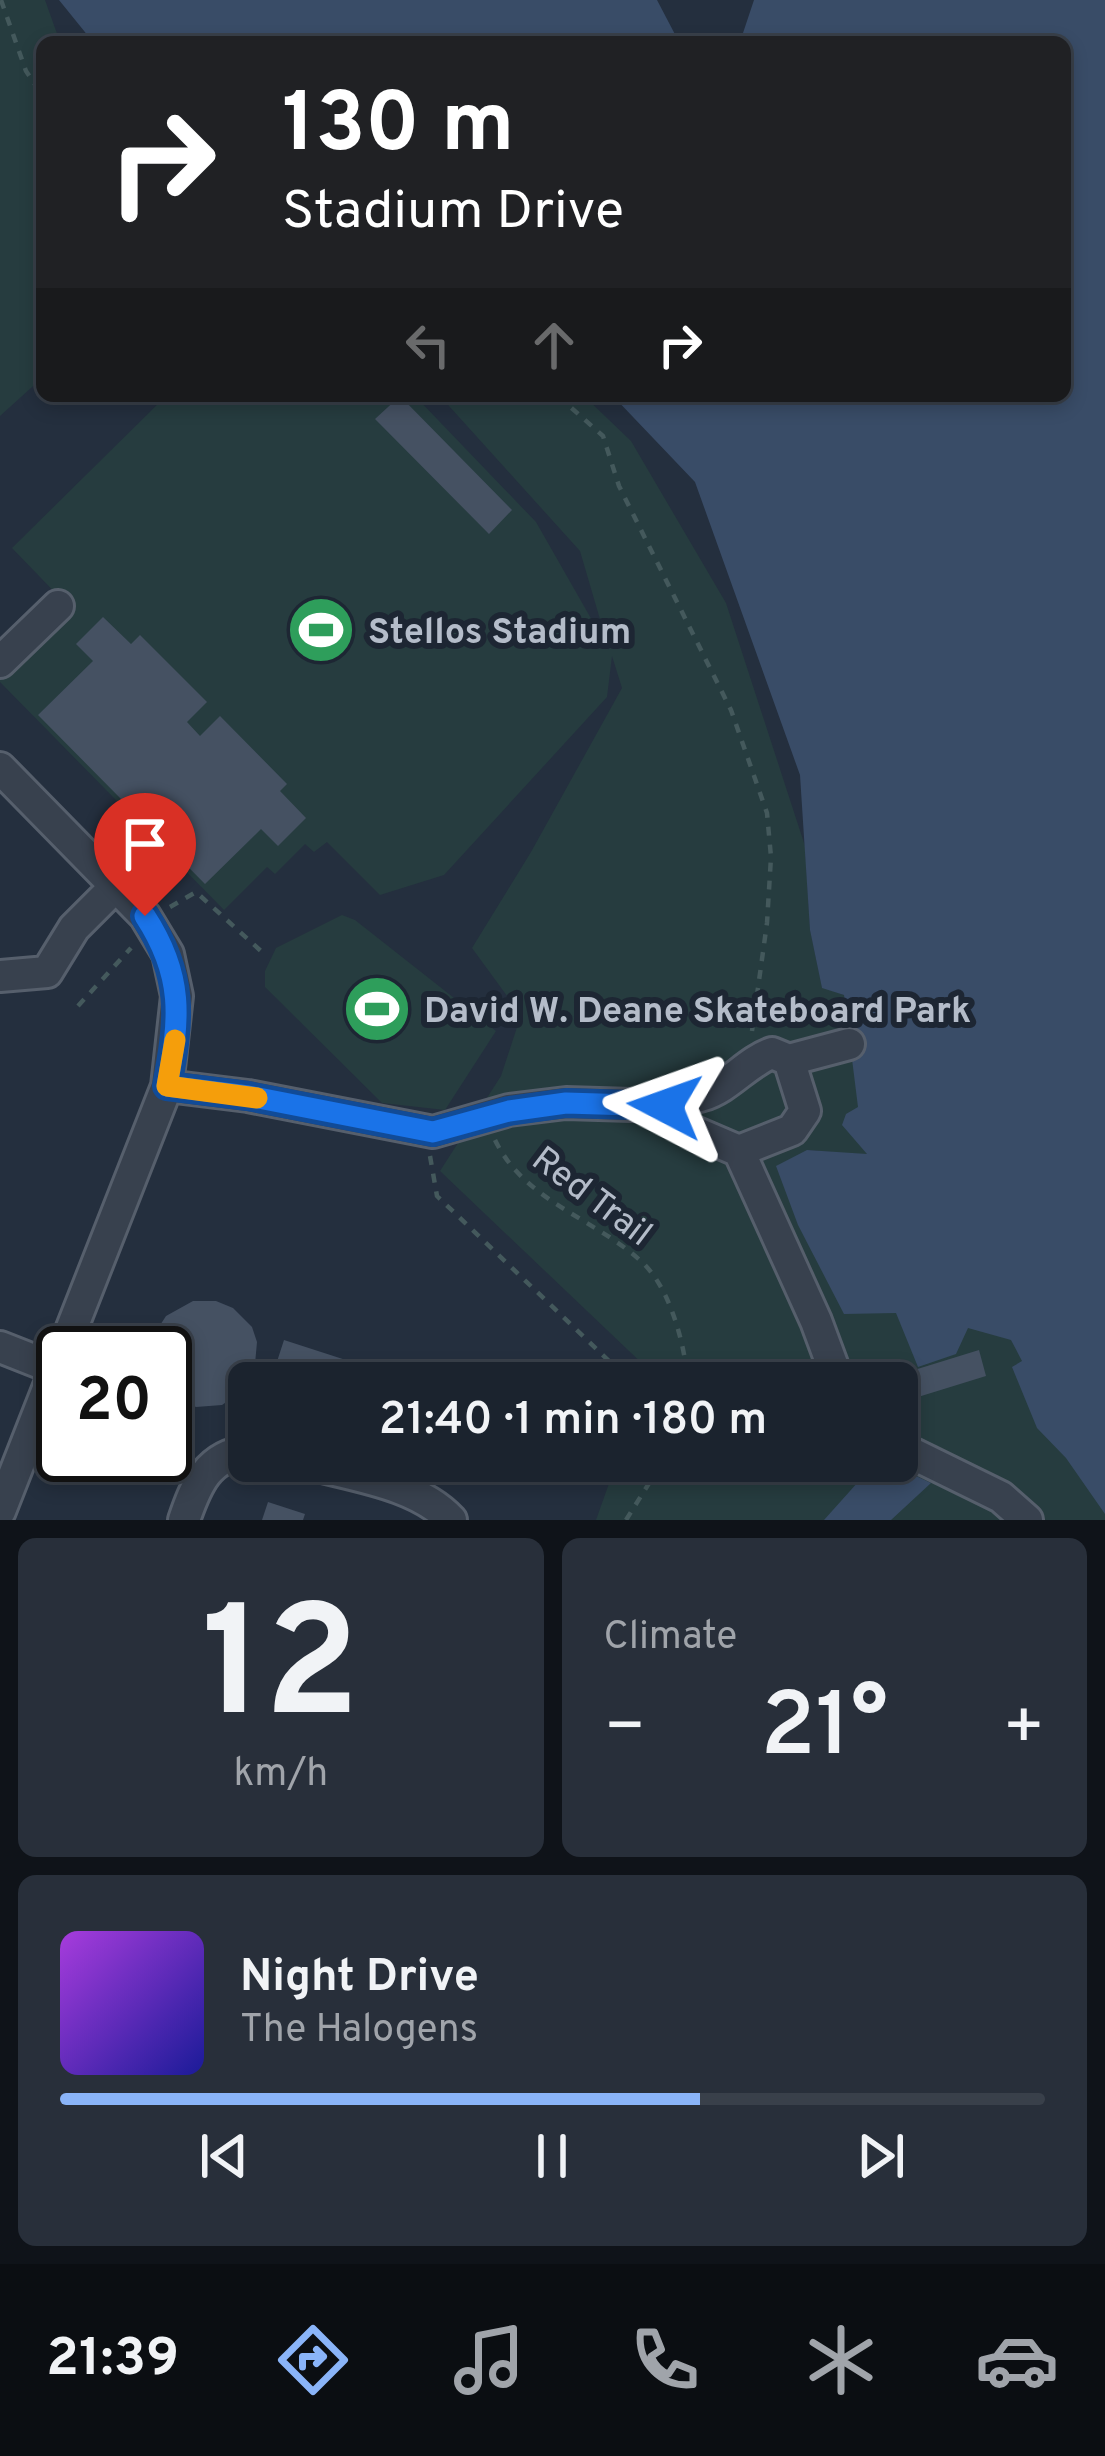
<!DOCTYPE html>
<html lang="en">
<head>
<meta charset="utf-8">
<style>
	:root { --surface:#1b232e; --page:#282f3a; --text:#f1f3f6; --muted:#a0a4aa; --line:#39404a; --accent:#8ab4f8 }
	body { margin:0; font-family:Overpass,sans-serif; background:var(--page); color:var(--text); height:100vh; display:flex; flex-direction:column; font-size:45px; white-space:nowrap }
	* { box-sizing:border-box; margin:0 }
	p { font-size:39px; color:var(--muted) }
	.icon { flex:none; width:66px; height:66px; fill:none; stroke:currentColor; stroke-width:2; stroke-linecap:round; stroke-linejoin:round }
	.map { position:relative; height:1520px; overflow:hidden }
	.sheet { display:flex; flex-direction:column; gap:18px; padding:18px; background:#0f1319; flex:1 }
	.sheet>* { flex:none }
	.top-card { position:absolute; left:36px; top:36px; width:1035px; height:366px; border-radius:18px; box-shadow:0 6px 18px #0003,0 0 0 3px var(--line); background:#202124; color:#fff; overflow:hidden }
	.speed { position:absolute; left:36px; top:1326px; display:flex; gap:24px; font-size:60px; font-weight:700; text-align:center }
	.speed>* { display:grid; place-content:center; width:156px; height:156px; border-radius:50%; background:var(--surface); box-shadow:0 6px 18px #0003,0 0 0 3px var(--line); line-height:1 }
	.speed .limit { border:6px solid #111; border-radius:18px; background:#fff; color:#111 }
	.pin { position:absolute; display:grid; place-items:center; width:102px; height:102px; color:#fff; margin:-123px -51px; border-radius:50% 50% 50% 0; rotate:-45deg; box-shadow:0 0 12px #0007 }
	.pin .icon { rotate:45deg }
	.me { position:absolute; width:132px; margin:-66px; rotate:274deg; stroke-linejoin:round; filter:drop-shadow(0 0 9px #0008) }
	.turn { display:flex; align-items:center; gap:42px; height:252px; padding:0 48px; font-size:54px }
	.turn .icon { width:156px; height:156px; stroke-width:2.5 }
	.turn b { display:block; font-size:84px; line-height:102px }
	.lanes { display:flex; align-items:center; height:114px; padding:0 48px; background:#0003; justify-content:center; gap:60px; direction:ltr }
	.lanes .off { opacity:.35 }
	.big { font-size:90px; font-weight:600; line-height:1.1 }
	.sheet .card { flex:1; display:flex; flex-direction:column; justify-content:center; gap:18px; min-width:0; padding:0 42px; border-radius:18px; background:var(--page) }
	.sheet .dial { align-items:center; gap:0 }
	.dial b { font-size:156px; line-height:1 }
	.song { display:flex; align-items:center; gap:36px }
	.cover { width:144px; height:144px; border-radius:18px; background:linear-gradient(135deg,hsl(280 70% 55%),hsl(240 70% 35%)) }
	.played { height:12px; border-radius:6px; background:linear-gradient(90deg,var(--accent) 65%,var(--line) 65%) }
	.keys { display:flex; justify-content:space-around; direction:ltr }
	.heat { display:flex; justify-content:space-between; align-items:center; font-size:66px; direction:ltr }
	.sheet .tiles { flex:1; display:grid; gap:18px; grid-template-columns:1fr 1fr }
	.card:last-child { grid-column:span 2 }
	.trip { position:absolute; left:228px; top:1362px; width:690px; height:120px; border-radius:18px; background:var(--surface); box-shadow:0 6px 18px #0003,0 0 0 3px var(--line); font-weight:600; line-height:120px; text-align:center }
	.dock { display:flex; height:192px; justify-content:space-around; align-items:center; background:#0b0e12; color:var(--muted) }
	.dock .icon { width:84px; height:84px }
	.dock .selected { color:var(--accent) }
	.dock b { font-size:54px; color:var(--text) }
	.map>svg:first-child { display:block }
	.green { fill:#263c3f }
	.water { fill:#394c67 }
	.building { fill:#455162 }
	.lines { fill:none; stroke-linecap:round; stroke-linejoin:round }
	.minor-casing { stroke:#565f6c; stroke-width:36 }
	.path { stroke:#44595c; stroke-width:4.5; stroke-dasharray:9 9; stroke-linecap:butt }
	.minor { stroke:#38414e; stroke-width:30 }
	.route-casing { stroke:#114b97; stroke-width:30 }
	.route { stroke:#1a73e8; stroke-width:21 }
	.slow { stroke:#f59e0b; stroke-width:21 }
	.labels { text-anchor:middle; stroke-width:12; stroke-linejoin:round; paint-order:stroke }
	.poi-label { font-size:36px; font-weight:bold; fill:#b4bcc9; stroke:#1d2633; text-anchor:start }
	.street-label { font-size:36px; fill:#b4bcc9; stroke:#1d2633 }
</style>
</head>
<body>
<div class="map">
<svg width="1105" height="1520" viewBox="0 0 1105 1520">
	<rect width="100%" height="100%" fill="#242f3e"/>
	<path class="green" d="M0 0H45L60 42H42V378L0 416Z
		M166 396H415L536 522 609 650 580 551 440 396H584L631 441 726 603 805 846 810 929 822 987 844 995 868 1155 807 1150 1105 1254V1520H596L617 1461H897V1383H645L649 1370 440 1171 501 1076 521 1015 472 948 531 852 622 688 612 656 607 697 444 875 380 895 327 842 314 852 305 844 275 874 267 867 224 910 0 682V674L68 606 12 548Z
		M342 915 355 920 496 1031 445 1110 382 1103 265 987V971L276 948Z"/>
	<path class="water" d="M59 0H657L679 42H93Z
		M754 0H1105V1514L1066 1458 1037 1428 1012 1367 1022 1361 1011 1340 968 1328 956 1354 918 1367 896 1313 844 1314 798 1225 776 1166 807 1150 867 1154 842 1125 846 1114 858 1107 844 995 822 988 810 930 800 775 695 482 613 396H1065V42H740Z
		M890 1464 931 1483 891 1520H824L867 1472Z"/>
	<path class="building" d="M400 396 512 510 489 534 375 419Z
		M103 617 131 644 140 635 207 702 187 722 200 736 220 716 287 784 280 791 306 818 278 846 261 829 205 884 38 715 93 661 76 644Z
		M193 1301H216L233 1308 252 1327 257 1342 254 1375 245 1389 222 1405 196 1407 168 1393 165 1353H152L155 1333 166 1316Z
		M284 1340 352 1362 345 1383H270Z
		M979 1350 986 1376 918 1397 911 1371Z
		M268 1502 305 1514 303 1520H262Z"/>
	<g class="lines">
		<g class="minor-casing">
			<path id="minor" d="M0 662 58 606
				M0 768 145 916 168 954 177 996 167 1086 0 1511
				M0 976 47 972 74 928 117 885
				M772 1053 789 1060 805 1111 792 1130 739 1151 683 1127 671 1118 665 1106C678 1096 688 1100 703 1095 728 1088 747 1062 772 1053Z
				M789 1060 849 1044
				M167 1086 248 1096 433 1132 509 1110 566 1103 665 1106
				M739 1151 816 1321 839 1383
				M0 1347 56 1369
				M897 1446 1001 1497 1027 1520
				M299 1461C347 1475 416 1482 451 1520
				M184 1520C196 1485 208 1455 249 1451"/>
		</g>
		<path class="path" d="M1 0 26 71 42 95
			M558 396 603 436 619 486 731 710 767 813 771 857 767 923 752 1031
			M170 907 196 892 262 952
			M867 1001 870 1025
			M78 1006 131 948
			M495 1140C525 1202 595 1218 643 1263 671 1290 685 1346 688 1383
			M430 1156 437 1196 632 1383
			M626 1520 663 1461"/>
		<use href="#minor" class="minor"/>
	</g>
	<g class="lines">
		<g class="route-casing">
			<path id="route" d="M145 916C184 976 180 1018 167 1086L248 1096 433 1132 509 1111 566 1103 665 1106"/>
		</g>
		<use href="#route" class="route"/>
		<path class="slow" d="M175 1040 167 1086 257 1098"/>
	</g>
	<defs>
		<g id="stadium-disc" transform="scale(3.45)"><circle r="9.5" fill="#2e9e5b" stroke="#1d2633"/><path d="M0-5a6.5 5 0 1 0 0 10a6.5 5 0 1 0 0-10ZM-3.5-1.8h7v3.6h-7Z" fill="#fff"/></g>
	</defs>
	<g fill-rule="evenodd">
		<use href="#stadium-disc" x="321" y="630"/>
		<use href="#stadium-disc" x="377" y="1009"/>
	</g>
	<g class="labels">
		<g class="poi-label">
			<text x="368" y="643">Stellos Stadium</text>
			<text x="424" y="1022">David W. Deane Skateboard Park</text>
		</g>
		<g class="street-label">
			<text transform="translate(593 1195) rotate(37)" y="13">Red Trail</text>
		</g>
	</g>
</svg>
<div class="speed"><div class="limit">20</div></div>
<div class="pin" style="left:145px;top:916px;background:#d93025"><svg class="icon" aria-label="arrive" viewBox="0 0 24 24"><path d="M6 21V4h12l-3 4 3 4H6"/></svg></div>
<svg class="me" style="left:665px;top:1106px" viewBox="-20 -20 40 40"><path d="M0-17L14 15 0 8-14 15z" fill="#1a73e8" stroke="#fff" stroke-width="4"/></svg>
<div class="trip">21:40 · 1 min · 180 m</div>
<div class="top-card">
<div class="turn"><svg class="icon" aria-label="right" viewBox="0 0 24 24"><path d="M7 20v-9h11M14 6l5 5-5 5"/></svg><div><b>130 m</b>Stadium Drive</div></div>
<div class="lanes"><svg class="icon off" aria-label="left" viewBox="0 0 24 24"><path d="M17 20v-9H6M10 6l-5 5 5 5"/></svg><svg class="icon off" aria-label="ahead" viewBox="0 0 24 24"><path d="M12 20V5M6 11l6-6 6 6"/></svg><svg class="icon" aria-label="right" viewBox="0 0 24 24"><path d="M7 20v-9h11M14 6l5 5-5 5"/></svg></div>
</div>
</div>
<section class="sheet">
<div class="tiles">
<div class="card dial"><b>12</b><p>km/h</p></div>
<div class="card"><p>Climate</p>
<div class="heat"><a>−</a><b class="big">21°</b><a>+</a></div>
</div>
<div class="card">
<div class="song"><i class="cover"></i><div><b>Night Drive</b><p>The Halogens</p></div></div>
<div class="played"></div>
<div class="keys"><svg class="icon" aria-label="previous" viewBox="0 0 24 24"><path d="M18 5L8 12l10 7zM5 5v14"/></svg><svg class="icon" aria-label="pause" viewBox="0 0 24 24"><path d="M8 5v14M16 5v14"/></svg><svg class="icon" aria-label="next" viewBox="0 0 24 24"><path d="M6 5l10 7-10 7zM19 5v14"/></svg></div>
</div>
</div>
</section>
<nav class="dock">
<b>21:39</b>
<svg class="icon selected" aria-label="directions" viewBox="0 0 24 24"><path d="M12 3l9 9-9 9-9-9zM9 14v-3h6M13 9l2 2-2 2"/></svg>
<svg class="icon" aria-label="music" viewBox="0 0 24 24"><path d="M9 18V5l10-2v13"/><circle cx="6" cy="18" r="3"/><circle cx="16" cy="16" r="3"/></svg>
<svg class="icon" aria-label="phone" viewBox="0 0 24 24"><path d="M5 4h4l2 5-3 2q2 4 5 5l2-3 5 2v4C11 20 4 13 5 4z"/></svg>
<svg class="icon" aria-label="climate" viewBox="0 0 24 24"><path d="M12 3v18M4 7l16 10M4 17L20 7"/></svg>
<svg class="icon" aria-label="car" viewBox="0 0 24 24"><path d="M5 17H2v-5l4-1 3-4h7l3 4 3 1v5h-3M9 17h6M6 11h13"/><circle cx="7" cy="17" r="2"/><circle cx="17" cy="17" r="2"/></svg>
</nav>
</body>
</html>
